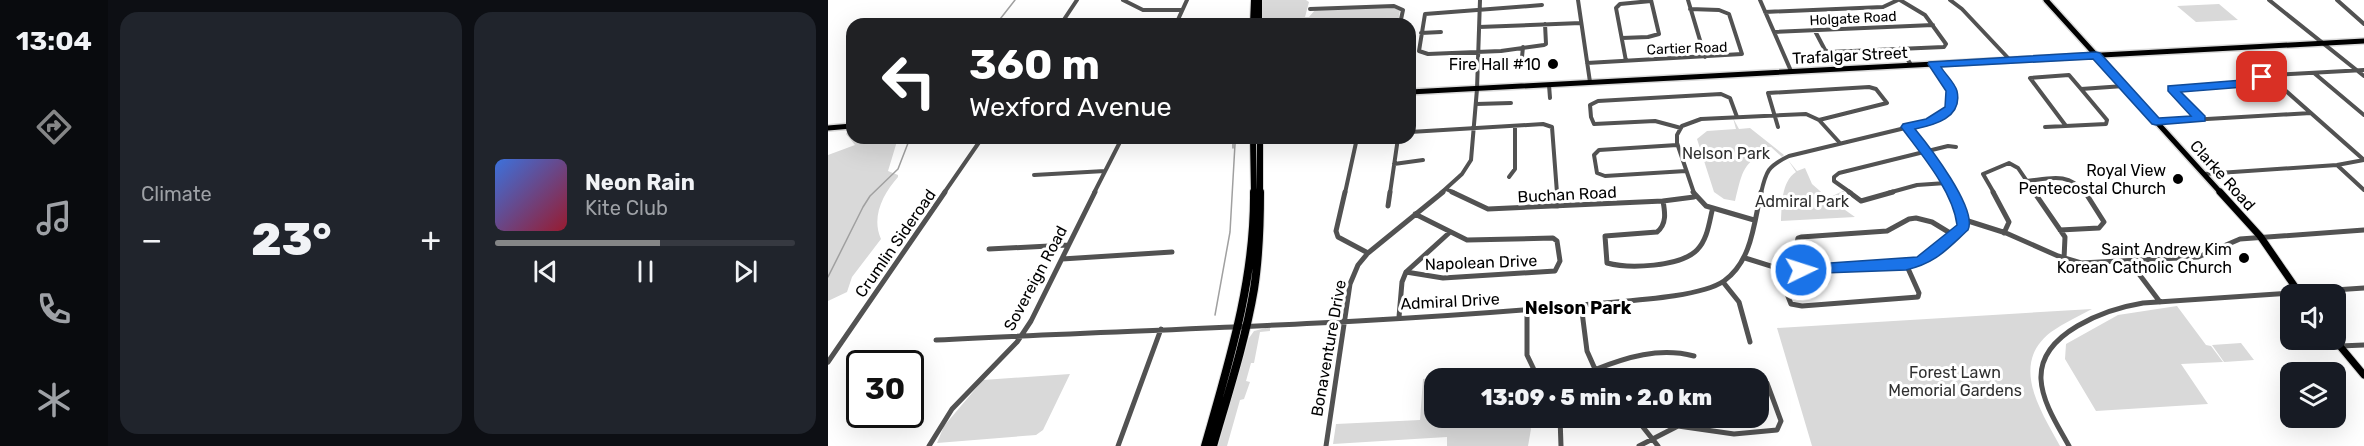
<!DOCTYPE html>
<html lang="en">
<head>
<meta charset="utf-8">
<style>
	:root { --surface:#171b24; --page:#20242c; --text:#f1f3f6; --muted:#9ea1a6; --line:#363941; --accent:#858687 }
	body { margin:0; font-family:Rubik,sans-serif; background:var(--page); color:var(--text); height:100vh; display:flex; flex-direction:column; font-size:22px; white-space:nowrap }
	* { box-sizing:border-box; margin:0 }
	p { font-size:20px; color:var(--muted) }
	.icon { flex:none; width:33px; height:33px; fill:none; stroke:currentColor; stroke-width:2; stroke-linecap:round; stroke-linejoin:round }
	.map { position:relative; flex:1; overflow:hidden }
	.side { display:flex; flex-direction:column; gap:12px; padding:12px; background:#0d0f14; width:720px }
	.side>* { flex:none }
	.top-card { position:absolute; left:18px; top:18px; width:570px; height:126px; border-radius:18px; box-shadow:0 6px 24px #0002; background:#202124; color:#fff; overflow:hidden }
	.controls { position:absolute; left:1452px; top:284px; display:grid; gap:12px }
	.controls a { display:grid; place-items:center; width:66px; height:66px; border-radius:12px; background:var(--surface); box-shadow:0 6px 24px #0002; font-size:30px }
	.speed { position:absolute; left:18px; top:350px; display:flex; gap:12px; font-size:30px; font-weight:700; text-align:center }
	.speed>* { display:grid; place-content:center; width:78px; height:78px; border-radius:50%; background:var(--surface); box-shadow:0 6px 24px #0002; line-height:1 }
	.speed .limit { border:3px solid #111; border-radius:9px; background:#fff; color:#111 }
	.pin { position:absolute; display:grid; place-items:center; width:51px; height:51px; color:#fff; margin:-26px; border-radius:12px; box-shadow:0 3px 9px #0006 }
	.me { position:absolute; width:66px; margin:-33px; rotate:86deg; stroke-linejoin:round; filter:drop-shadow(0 0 4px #0008) }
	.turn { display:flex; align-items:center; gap:21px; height:126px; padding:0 24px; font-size:27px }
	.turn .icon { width:78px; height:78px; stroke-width:2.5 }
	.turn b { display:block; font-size:42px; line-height:51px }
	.big { font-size:45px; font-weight:800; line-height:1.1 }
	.side .tile { flex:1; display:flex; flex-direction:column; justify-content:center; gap:9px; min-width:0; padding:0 21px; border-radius:18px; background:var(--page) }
	.song { display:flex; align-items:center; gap:18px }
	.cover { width:72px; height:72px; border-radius:9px; background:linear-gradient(135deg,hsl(220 70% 55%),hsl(350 70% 35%)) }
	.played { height:6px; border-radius:3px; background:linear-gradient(90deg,var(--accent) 55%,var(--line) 55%) }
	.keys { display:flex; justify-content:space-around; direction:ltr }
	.heat { display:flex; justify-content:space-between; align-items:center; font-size:33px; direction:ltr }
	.side .tiles { flex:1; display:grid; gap:12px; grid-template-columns:repeat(2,1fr) }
	.trip { position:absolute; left:596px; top:368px; width:345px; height:60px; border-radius:18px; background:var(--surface); box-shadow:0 6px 24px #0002; font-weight:800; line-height:60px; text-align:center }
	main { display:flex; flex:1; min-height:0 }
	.dock { display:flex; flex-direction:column; width:108px; justify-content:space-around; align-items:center; background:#090b0e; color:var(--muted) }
	.dock .icon { width:42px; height:42px }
	.dock .selected { color:var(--accent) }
	.dock b { font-size:27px; color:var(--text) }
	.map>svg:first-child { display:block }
	.green { fill:#d9d9d9 }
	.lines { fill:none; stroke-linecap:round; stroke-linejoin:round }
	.stream { stroke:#a0a0a0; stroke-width:1.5 }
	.major-far1-casing { stroke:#dbdbdb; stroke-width:8 }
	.major-casing { stroke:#dbdbdb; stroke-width:9 }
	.highway-far1-casing { stroke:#dbdbdb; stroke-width:8 }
	.highway-casing { stroke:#dbdbdb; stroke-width:10 }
	.minor-far1 { stroke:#525252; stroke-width:4 }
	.minor { stroke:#525252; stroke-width:5 }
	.major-far1 { stroke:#000; stroke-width:5 }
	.major { stroke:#000; stroke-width:7 }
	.highway-far1 { stroke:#000; stroke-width:6 }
	.highway { stroke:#000; stroke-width:8 }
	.route { fill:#1a73e8; stroke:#114b97; stroke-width:1.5 }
	.poi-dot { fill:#000; stroke:#fff; stroke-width:2 }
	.labels { text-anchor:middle; stroke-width:6; stroke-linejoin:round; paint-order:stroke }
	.far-street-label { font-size:14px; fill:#000; stroke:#fff }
	.street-label { font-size:16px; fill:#000; stroke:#fff }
	.poi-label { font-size:16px; fill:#000; stroke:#fff; text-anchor:end }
	.park-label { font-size:16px; fill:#303030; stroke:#fff }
	.neighbourhood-label { font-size:18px; font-weight:bold; fill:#000; stroke:#fff }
</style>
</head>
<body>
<main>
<nav class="dock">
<b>13:04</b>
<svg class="icon selected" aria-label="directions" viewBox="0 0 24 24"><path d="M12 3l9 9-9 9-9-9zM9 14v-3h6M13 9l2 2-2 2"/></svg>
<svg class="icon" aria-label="music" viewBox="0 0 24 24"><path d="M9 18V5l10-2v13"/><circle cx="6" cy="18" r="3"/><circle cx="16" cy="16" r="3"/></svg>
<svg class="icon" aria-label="phone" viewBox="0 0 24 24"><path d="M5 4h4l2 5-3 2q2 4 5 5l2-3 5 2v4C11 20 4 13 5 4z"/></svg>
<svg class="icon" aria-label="climate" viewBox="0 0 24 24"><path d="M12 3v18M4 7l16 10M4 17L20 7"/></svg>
</nav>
<section class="side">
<div class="tiles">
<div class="tile"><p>Climate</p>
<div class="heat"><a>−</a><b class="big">23°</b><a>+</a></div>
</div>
<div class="tile">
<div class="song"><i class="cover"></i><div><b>Neon Rain</b><p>Kite Club</p></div></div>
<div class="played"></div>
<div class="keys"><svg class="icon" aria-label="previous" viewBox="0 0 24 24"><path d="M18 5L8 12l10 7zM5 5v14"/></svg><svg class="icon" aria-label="pause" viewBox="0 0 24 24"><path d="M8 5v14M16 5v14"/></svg><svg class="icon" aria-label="next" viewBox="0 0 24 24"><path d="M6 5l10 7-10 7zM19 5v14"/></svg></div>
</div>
</div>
</section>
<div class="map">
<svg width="1536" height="446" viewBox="0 0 1536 446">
	<rect width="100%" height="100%" fill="#fff"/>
	<path class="green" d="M434 0H478L481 2 477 17H481L487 10 564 7 572 10 570 24H433Z
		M1391 4 1410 20 1368 22 1349 6Z
		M905 118 911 129 922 128 956 155 954 157 943 147C914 165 915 169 907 201L896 199 886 192 869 139 879 131 908 129Z
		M24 131V138H70L60 171 70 175V177C55 194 43 217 53 239L24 277 19 292 0 301V155L27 145 18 134 19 132Z
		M960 160 969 171 977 168 984 184 1000 198 1015 191 1017 192 1003 200 1027 217 953 221C954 205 953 182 968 172Z
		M1349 306 1378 345 1383 346 1395 362 1353 364 1380 404 1268 411 1237 359 1238 344 1290 315Z
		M1264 309C1251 316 1236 323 1223 332 1181 364 1213 411 1232 446H984L949 328Z
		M442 327V331L432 332 426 363H423L418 381 422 382 416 399 412 400 399 446H390L421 338 426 331Z
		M1413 343 1426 360 1396 362 1384 345Z
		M242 374 215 430 208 435 109 443 116 426 155 380Z
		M606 378V417H700L703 429 700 446H619V437L505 444 508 424 592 420 595 379Z"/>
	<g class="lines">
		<path class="stream" d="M169 23 216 24
			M169 23 187 0
			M405 138V148
			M0 277 35 207 42 196 70 169 82 138
			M387 315 402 232 407 144"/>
		<g class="major-far1-casing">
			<path id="major-far1" d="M1218 0 1393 193
				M582 92 1536 41
				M0 128 24 126"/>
		</g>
		<g class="major-casing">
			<path id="major" d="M1392 192 1432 236 1472 294
				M1506 339 1536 375"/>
		</g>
		<g class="highway-far1-casing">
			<path id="highway-far1" d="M431 0V24
				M425 24 426 0
				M425 138 426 193
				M432 138V193"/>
		</g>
		<g class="highway-casing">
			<path id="highway" d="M377 446C401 362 427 280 426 192
				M385 446C400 394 417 342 426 289 431 257 432 224 432 192"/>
		</g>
		<path class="minor-far1" d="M295 0 315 10H354
			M750 0 762 82
			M860 0 877 57
			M932 0 963 71
			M1122 0 1134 9 1182 60
			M1441 0 1536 76
			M1509 0 1536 24
			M714 5 597 14 591 51 600 54 673 51 716 45 718 44 717 24
			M482 9 566 6 575 10 572 24
			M937 12 1055 7 1070 0
			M233 24 249 0
			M348 24 359 0
			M651 27 753 23
			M987 31 997 50 1001 52 1116 47 1118 44 1097 15 1072 0
			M946 32 1105 25
			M593 33 613 32
			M794 38 820 37 831 34 823 0
			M1073 48 1083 65
			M798 61 788 8 792 4 823 1
			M759 63 914 54 901 14 891 10 862 9
			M693 67 695 47
			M1486 73 1536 115
			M1441 76 1536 160
			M721 85 722 98
			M1344 89 1416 84 1446 75 1536 70
			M1344 89 1373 119
			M648 104 683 103
			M1328 122 1483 113
			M1238 126 1202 78 1241 75 1253 89
			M950 127 940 93 1041 87 1048 89 1059 103 991 120
			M1079 127 1101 155 1122 193
			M1217 127 1278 124 1279 120 1253 89 1296 86
			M853 128 827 121 766 124 763 117 762 105 770 101 893 94 902 98 909 117
			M582 132 715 124 724 127 729 193
			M849 145 771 150 766 155 769 173 777 176 858 171
			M566 164 595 160
			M1509 165 1536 190
			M1376 174 1509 165 1536 160
			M206 175 277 171
			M681 177 687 169V126
			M1199 181C1224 178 1239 172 1258 193
			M618 189 627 193
			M116 193 154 138
			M266 193 294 138
			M517 193 529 138
			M562 193 570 138
			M613 193 634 174 643 160 649 89 652 0
			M866 193 849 143V135L854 126 873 119 978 114 991 120 1011 142
			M933 193C938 171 940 166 961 156L1102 122C1113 115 1123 110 1124 96L1105 64
			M1023 193 1006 181V177L1011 173 1120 146 1128 147
			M1060 193 1089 185 1118 183
			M1166 193 1155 174 1181 163 1190 168 1207 193"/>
		<path class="minor" d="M517 192 508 231 510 237 540 253
			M624 192 660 209 835 201 866 197
			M729 192 730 206
			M865 192 878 206 926 220
			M1021 192 1033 201 1065 192
			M1165 192 1181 222 1176 233
			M1206 192 1237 237 1236 259
			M835 201C837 212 839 224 829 232L777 236 779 263C801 269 852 267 869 250 879 240 881 224 884 211
			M560 206 562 192
			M1137 220 1178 233 1230 256 1253 263 1370 257 1412 239 1536 230
			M1232 230 1271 228 1276 222 1257 192
			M161 249 240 245
			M917 258 959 271 1078 264 1099 258 1131 233 1137 220 1121 192
			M234 259 344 252
			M1302 262 1332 302
			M952 270V276L963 304 974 306 1090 297 1091 293 1078 264
			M973 270 967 253 970 238 973 237 1059 231 1081 219 1088 218 1104 222 1127 236
			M578 272 615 278 727 271 732 261 729 241 725 238 639 240 587 214
			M895 282 911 302 922 342
			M753 304 759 351 771 378
			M699 310V355L710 378
			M571 317 574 282 578 272 621 233
			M108 340C323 329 539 325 754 305 787 301 870 299 896 281 924 261 926 223 933 192
			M1512 346 1536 345
			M0 362 117 192
			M766 370C799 357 831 347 866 356
			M732 417 733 446
			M807 417 830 446
			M101 446 124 409 189 342 203 321 267 192
			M290 446 333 329
			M498 446 522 284 530 265 540 253 615 192
			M811 446 850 426 906 434 949 430 953 421 939 383 930 380
			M1241 446C1230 426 1214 402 1213 379 1211 333 1278 309 1315 303L1536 288"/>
		<use href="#major-far1" class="major-far1"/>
		<use href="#major" class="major"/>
		<use href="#highway-far1" class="highway-far1"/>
		<use href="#highway" class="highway"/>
	</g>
	<path class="route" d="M1268 52 1272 53 1331 118 1363 116 1340 91V86L1415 80 1434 74 1439 77 1416 87 1353 92 1377 116V121L1328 125 1324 124 1265 59 1113 67C1117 74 1127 83 1129 91 1135 118 1106 125 1087 129 1101 146 1150 209 1140 230 1118 250 1108 263 1078 270L968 274 966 270 973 265 1089 257 1129 225C1125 191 1093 154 1073 127L1075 124 1098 119 1117 107 1118 91 1100 64 1101 62Z"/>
	<g class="poi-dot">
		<circle cx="725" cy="64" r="6"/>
		<circle cx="1350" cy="179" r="6"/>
		<circle cx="1416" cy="258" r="6"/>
	</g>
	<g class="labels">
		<g class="far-street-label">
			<text transform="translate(1025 18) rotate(-3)" y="5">Holgate Road</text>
			<text transform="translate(859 48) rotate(-2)" y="5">Cartier Road</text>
		</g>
		<g class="street-label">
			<text transform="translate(1022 55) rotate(-3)" y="6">Trafalgar Street</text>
			<text transform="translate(1395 175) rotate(48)" y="6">Clarke Road</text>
			<text transform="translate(739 194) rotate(-3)" y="6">Buchan Road</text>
			<text transform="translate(67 243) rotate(-55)" y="6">Crumlin Sideroad</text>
			<text transform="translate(653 262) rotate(-2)" y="6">Napolean Drive</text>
			<text transform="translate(207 278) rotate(-62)" y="6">Sovereign Road</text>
			<text transform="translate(622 301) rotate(-3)" y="6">Admiral Drive</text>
			<text transform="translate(500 348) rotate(-80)" y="6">Bonaventure Drive</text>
		</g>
		<g class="poi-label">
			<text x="713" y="70">Fire Hall #10</text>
			<text x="1338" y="176">Royal View<tspan x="1338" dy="18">Pentecostal Church</tspan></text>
			<text x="1404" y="255">Saint Andrew Kim<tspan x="1404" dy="18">Korean Catholic Church</tspan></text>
		</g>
		<g class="park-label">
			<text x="898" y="159">Nelson Park</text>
			<text x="974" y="207">Admiral Park</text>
			<text x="1127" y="378">Forest Lawn<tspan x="1127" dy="18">Memorial Gardens</tspan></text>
		</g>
		<g class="neighbourhood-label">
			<text x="750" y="314">Nelson Park</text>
		</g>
	</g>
</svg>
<div class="controls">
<a><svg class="icon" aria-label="sound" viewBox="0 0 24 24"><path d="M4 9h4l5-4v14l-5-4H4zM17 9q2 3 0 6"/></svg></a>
<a><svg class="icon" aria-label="layers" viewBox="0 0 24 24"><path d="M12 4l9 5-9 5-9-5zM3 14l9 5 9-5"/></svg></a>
</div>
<div class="speed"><div class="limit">30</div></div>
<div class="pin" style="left:1434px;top:77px;background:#d93025"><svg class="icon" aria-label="arrive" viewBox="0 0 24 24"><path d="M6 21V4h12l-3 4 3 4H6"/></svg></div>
<svg class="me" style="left:973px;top:270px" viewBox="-20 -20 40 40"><circle r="17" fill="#1a73e8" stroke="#fff" stroke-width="3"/><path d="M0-11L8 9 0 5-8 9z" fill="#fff"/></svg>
<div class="trip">13:09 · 5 min · 2.0 km</div>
<div class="top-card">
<div class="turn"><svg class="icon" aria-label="left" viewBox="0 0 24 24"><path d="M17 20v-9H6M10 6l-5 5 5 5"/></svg><div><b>360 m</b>Wexford Avenue</div></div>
</div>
</div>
</main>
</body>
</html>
